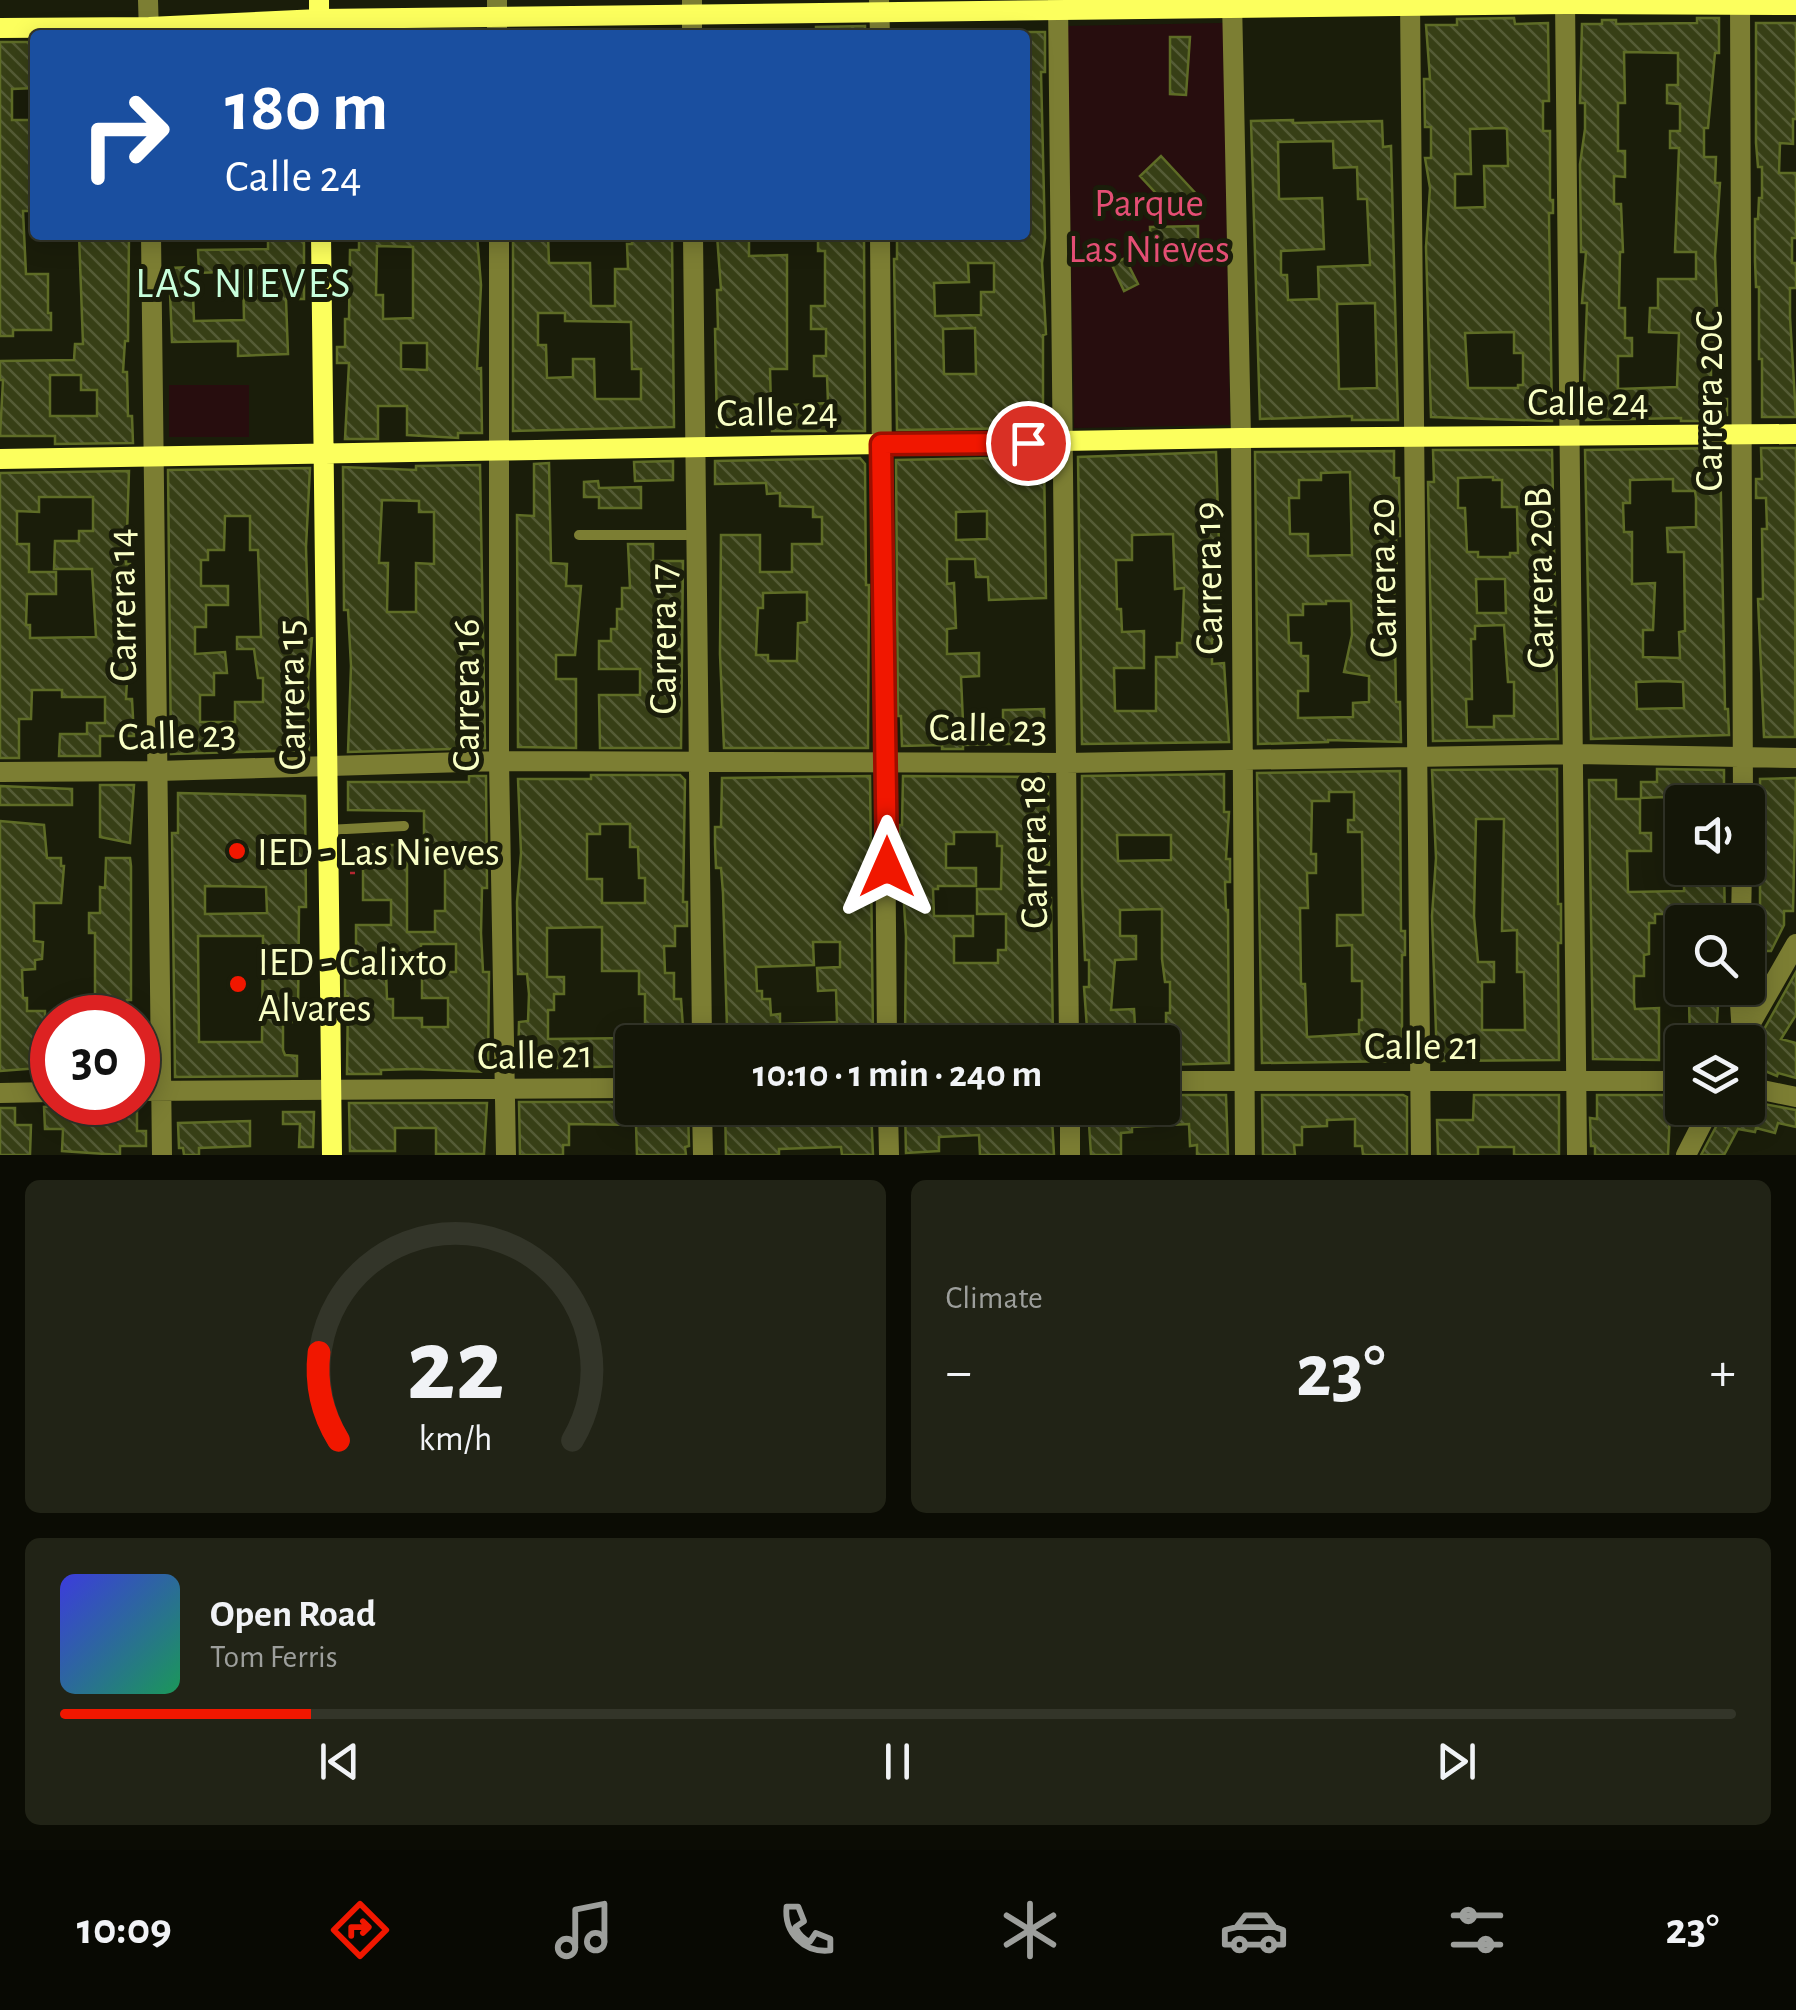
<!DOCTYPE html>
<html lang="en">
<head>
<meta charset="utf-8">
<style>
	:root { --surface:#141608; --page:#212316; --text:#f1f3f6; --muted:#9d9f9c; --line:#333529; --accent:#f11700 }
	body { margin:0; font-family:"Alegreya Sans",sans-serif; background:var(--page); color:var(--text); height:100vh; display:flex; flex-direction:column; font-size:38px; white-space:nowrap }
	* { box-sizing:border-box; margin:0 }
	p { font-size:32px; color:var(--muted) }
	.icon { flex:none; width:55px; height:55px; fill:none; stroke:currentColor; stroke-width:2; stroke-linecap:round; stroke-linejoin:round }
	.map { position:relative; height:1155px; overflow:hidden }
	.details { display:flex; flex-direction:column; gap:25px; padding:25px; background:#0b0c04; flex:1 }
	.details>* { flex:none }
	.top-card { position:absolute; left:30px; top:30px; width:1000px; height:210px; border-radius:10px; box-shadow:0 5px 25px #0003,0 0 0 2px var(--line); background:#1a4fa0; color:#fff; overflow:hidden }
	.buttons { position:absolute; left:1665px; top:785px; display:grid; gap:20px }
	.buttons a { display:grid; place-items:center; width:100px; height:100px; border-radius:10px; background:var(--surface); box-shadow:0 5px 25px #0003,0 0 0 2px var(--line); font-size:50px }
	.speed { position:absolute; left:30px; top:995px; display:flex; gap:20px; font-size:50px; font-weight:700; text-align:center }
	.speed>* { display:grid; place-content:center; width:130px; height:130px; border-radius:50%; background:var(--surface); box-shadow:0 5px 25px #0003,0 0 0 2px var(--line); line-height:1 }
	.speed .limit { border:15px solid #d22; background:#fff; color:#111 }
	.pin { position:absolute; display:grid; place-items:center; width:85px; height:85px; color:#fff; margin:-42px; border:5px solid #fff; border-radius:50%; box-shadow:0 2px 10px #0007 }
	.me { position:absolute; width:110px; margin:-55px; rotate:0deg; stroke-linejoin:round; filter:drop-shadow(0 0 8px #0008) }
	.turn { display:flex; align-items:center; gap:35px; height:210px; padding:0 30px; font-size:45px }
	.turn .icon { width:130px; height:130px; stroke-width:2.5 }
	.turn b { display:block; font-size:70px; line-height:85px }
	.big { font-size:75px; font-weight:700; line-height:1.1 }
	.details .widget { flex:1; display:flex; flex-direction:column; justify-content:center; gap:15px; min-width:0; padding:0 35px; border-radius:15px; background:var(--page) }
	.details .dial { align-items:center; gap:0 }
	.dial svg { height:260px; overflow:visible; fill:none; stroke:var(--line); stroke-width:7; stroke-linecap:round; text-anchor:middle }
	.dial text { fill:var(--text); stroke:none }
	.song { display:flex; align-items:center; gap:30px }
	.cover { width:120px; height:120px; border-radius:15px; background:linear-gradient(135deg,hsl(240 70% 55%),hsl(150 70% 35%)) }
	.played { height:10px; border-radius:5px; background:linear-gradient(90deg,var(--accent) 15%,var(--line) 15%) }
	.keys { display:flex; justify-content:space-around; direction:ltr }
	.heat { display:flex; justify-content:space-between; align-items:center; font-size:55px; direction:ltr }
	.details .tiles { flex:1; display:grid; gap:25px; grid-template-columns:1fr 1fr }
	.widget:last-child { grid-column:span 2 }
	.trip { position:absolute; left:615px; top:1025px; width:565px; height:100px; border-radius:10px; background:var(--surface); box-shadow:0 5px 25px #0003,0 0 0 2px var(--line); font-weight:700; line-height:100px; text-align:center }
	.tabs { display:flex; height:160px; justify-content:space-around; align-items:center; background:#080903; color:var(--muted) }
	.tabs .icon { width:70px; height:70px }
	.tabs .on { color:var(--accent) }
	.tabs b { font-size:45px; color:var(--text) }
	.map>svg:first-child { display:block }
	.green { fill:#270d0e }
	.building { fill:url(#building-back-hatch); stroke:#5e6c26; stroke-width:2.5; fill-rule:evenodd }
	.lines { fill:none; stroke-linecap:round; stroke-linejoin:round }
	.path { stroke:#b32730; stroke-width:2.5; stroke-dasharray:5 8; stroke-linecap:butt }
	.lane { stroke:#7c7e33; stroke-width:10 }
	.street { stroke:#7c7e33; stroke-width:20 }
	.secondary { stroke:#fcff5d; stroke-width:20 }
	.route-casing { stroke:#9d0f00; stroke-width:25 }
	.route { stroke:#f11700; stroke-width:18 }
	.poi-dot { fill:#f11700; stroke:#1a1d0a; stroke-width:4 }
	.labels { text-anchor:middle; stroke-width:10; stroke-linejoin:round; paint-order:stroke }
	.park-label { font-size:40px; fill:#e44e74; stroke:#1a1d0a }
	.street-label { font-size:40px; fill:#f9ffc6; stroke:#1a1d0a }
	.poi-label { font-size:40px; fill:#f9ffc6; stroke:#1a1d0a; text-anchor:start }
	.neighbourhood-label { font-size:42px; letter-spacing:2.5px; fill:#c8ffdc; stroke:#1a1d0a }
</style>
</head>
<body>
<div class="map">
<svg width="1796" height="1155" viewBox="0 0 1796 1155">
	<defs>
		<pattern id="building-back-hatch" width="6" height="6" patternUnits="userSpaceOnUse" patternTransform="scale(2.5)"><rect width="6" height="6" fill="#373f16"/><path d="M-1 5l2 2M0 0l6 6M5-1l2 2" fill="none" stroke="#555c36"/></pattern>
	</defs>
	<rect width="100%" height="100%" fill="#1a1d0a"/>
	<path class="green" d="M1223 23 1230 425 1074 428 1067 26Z
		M169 385H249V437H169Z"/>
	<path class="building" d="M1514 18 1515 24 1548 23 1549 101H1543V131H1550V200H1553V213H1549L1552 421 1431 417 1426 247 1430 188 1425 158H1431V127H1425L1424 79H1430L1426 25H1457V19ZM1504 128 1507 129 1508 166H1484L1485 207 1455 208V174H1471L1470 129ZM1514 332V353H1523V385H1518V388H1468L1465 333Z
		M1697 18H1719V53H1715L1708 128H1704V157H1716L1715 183H1720L1715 256 1719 358H1711V389H1721V399H1727V415L1698 421H1681V418L1586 420 1584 386 1587 303H1582L1586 252H1581L1580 164 1585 129V103H1580L1582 24H1602V20H1616V24L1697 23ZM1624 52 1678 53V85H1667V103L1680 104V131H1670V148H1679L1675 252H1696V279H1658V308H1650L1649 332 1679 333 1677 387 1618 389V356H1632V338H1625V308H1619L1620 252H1623L1621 204H1614V176L1625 177V151H1618V103H1625Z
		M1756 23H1796V119H1793V144L1780 143 1779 173H1796V238H1792V263H1796V288H1790V317L1796 417H1762V359H1759V287H1756L1755 261V219H1758L1759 198H1762V167H1758L1756 143Z
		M865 26V35H816V27Z
		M1025 32H1045V72H1041L1045 238 1042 263 1046 334 1043 335V428L897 430 894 259H897V235H1025ZM968 263H994V292H981V315L935 316 934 283 969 282ZM975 328 976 374H944L943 329Z
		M1170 37H1190L1186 95 1170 94Z
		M0 42H35V88L12 89V120H35V211H23L26 274H48V313H51V330H13V336H0Z
		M1293 120V123L1382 121 1383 147 1391 146 1398 420H1352V416L1260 419 1251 121ZM1333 141 1334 168 1357 167 1358 199H1367L1370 265 1318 267 1319 299 1288 300 1287 275H1281V251L1324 249 1322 198 1279 199 1278 142ZM1375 303 1377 388 1339 389 1337 304Z
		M1161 156 1199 197 1179 218 1140 176Z
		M1198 226V246H1191V258H1151L1150 227Z
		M79 235H129L128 341H125L123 372H127L128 416H132L133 443 55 444V436H0L3 380H0V361L74 360 75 344H83ZM50 375H81V390H97V416H50Z
		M268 235H302L304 243V299H286L288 354 238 356V341L172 342 169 268 192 267 194 321 244 320 243 271 199 273 198 250 268 249Z
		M359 235H477L481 285 477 369 481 368 482 433H458V438L407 435V406H378V439H345L349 363H337V347H345V319H349L350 250H359ZM377 246 413 247V318L383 319V295H376ZM401 343H427V370L401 369Z
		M513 235H548L549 263H590L591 306H615V269H628L627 244H632V235H672L674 427 513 431ZM538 313H565V321L631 322 632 369H641V399H595L594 359H573V377L547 378 546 345H538Z
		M717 235H749V256L787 255V369H770L771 406 828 403 827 376H814V356H826V329H811V306H825V251H818V235H864L865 431H772V427H717L715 329H718L717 290H721Z
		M1125 258 1138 284 1124 291 1112 265Z
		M1720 448 1725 709H1728L1729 735 1591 739 1585 450ZM1673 479V491H1695L1696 498V527L1667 528 1668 552H1684L1685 631 1679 632 1680 658 1643 657V630H1653L1655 583 1632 584V532H1624L1623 503H1630V480ZM1663 681 1683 682 1684 708 1637 709 1636 682Z
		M1761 448H1796L1795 737H1764L1758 599H1763L1762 529H1767L1766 498H1756V479H1762Z
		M1433 450H1552L1558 739 1433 741 1428 482H1434ZM1493 477V480H1502V507H1517L1518 553H1510V557H1478V552H1467L1465 508H1458V478ZM1476 579H1505L1506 613H1477ZM1504 625 1508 682H1514V716H1494V727H1467L1466 699H1472L1471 639H1475V626Z
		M1394 451V478H1399L1400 536H1396L1397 578H1394L1396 702H1400L1401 742 1328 740V742L1258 744 1255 452ZM1350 472 1352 555 1308 556V534H1290L1289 498H1299V480H1321V473ZM1326 601H1351L1352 635 1344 672 1369 676V702L1353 703V717L1298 718V691H1308V656H1301V643H1289L1288 615H1303V604H1326Z
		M1216 452 1222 638 1212 639V664L1224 663 1229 742 1082 744 1078 457ZM1173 534 1175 589 1184 588 1182 643H1177V657H1156V711H1115L1114 668H1144V631L1122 632 1121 609H1117L1116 560H1132V535Z
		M1044 457 1046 598 989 600 988 577H976L975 559H947V584L954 583 956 628 947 629V654L979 653V676L961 677 963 722 1003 721V710L1044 709 1045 743 963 745V749H942V745L902 746 901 716H898L896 460ZM987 511V539L956 540V512Z
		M860 458 865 464 866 585H869L868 748H724L720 654 721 535H760V572H792V544H822V517H813V507L780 506V493L767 494 766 483 715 484V461ZM807 592V622L798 623 797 661H768V655H756L758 608H763V593Z
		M673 461V480L635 481 634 462Z
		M549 463 551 563 567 564 566 586H581L575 655H556V679H576V748L518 747 517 515 534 516V464Z
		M480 465 485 748 348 752 351 666 348 610H344L343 467 416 470V466ZM382 500 419 501V512H434V564L416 563V612H387L388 563H379Z
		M310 468 306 547 308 616 309 637 312 638 308 681 309 750 171 754 168 470ZM225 516H250V550H258L261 637H237V649H254L258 678H263V702H235V722H200V695H214V673H227L225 652 195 654V627H206V605H228V586H201V560H208V550H224Z
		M129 471 126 564H130V624L126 699H132L134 736H100V756H59L60 734H87V723H105V697H62V690H32L31 719H19V758H0V473ZM39 497H93V531H79V541H55L54 569H92L96 637 30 638V625H26L27 594H56V572H29V544H17V511L39 512Z
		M598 481 599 488 641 487V508H599V497H584V482Z
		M628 544H653V561H683L681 748H600L599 695H640V669H599V641H611V629H617V609H622V588H630Z
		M1557 769 1558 904H1561V943H1558L1559 1060 1437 1061 1432 916 1436 858 1432 770ZM1476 819H1504L1502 931 1517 930V972H1524L1525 1030H1482V982H1494V962H1478L1474 916Z
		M1657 769 1724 770V802H1682V823L1666 824 1665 797 1641 798V782H1657Z
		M1400 771 1401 931H1405V955H1402V1061L1262 1063 1257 773ZM1329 792H1354V820H1348V832H1362L1363 915H1337V946L1352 945V981H1362V1020H1359V1034L1307 1037 1305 984H1301L1300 908H1308L1307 873H1316V854H1311L1312 801H1329Z
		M1224 774V812H1229L1226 859H1230V882H1225L1226 910H1228L1229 1063 1162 1065V1042H1088L1084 987H1089V960H1085L1082 886V776ZM1117 835H1171V860L1118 861ZM1162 909V959L1165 982H1170V1013H1166V1024L1135 1026 1134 1009 1111 1010 1115 960 1136 959V936H1120V910Z
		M591 775H680L685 780 683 902H687V926H675V946H664L665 973H674V999H681L684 1042H645V994H639V971H602V927L547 928V977H564V994H554V1010H548V1039L632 1038V1066L518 1069 519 1022 528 1021 529 994 527 974H518L517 902 521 853 518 779H591ZM600 824H630V847H638L639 878H645V903H602V879H587V834H600Z
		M469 776H486L487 888H482L481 933 483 972H489L488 1072 414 1069 381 1070V1074H347L348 996H345V973H350V952H356V925H391V900H363V845H407V932H435V911H445V857H424V811L348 810V782H469ZM421 944H456V972H422V998H448V1027H422V1018H393V999H387L386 971H421Z
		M870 776 873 1037H870V1042H765V1028L727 1029 723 893 721 868H716L715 844V827H721L722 778ZM813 942H840V967L817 968 818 991 836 990 837 1022 780 1024V1014L771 1015 770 999H762V991H757L756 967 814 965Z
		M903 776 1048 777 1049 865H1045L1046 898H1051L1053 1042H905L906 936 899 825H902ZM954 832H997V846H1002L1001 889H977V914H1006V950H998V963H954V936H973V916H934L933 889H938V886H976V868H946V844H954Z
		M1796 778 1793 911H1784V925L1771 951H1760V779Z
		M1589 780H1616V799H1640V833H1651V851H1627L1628 892 1684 891V872H1688V868H1724L1725 922H1689V914H1655V923H1649V954L1644 955V976H1634V1002L1635 1009 1659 1008V1060L1593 1059Z
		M100 785H134L130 843 100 837Z
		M0 786 72 789V805H0Z
		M178 793 305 796 306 907H299L298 1022H283V1050L285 1055 297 1056V1076L175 1077 172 833H178ZM205 886 266 887 267 913 205 914ZM198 936H263L262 1042H199Z
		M0 821 44 825 47 858H61V866H64L61 903H34V941L43 942 42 959 35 960V969L22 970 23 998H27V1011H45V1055L52 1054V1067L0 1071Z
		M106 858H130L131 866V1000H127V1018H101V1000H95V933H89V913H100V887L105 888Z
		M1796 972V1015L1781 1039 1796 1043V1078L1778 1073 1777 1076 1748 1064V1058Z
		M1685 988H1719L1716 1040H1690L1689 1002 1685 1003Z
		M1162 1095H1226L1228 1155H1197V1145L1190 1146 1189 1124 1132 1127V1132L1121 1133V1155H1091L1089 1124H1085V1108H1162Z
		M1262 1095H1403L1407 1097V1155H1363L1362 1146H1355V1119L1327 1120V1126L1302 1127V1145H1294L1295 1155H1263Z
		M1474 1095H1559V1155H1514V1147H1478V1155H1438L1437 1120H1473Z
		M1597 1095H1682V1115L1670 1114 1668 1155H1595V1146H1591L1590 1118 1597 1119Z
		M1748 1101 1796 1110V1127L1778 1123 1775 1133 1756 1128 1755 1132 1738 1129 1724 1155H1701L1718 1123 1725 1127 1729 1108H1748Z
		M519 1102H632V1108H688L689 1146 685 1147 686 1155H637L636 1125 569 1124V1145H563V1155H520Z
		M104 1103 137 1105V1131H146V1146H120V1155L62 1151 63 1129H45L44 1107Z
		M349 1103H487L484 1154H436V1128H395V1151H350Z
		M0 1108H15V1125H31L30 1155H0Z
		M725 1108H871L873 1155H842L841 1147H837L779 1149V1155H726Z
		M905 1108H1045V1119L1052 1118 1054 1155H980L979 1135 939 1137V1151L906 1153Z
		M283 1112H314L313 1147H299L300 1124H283Z
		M250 1121V1146L199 1148V1155H184L183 1148H179L178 1123Z"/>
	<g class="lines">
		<path class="path" d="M350 873H363"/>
		<path class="lane" d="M579 535H696
			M327 830 404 826"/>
		<path class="street" d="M148 0 149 35
			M497 0V35
			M692 0V35
			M879 0 880 35
			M1058 0 1069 1042
			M1232 0 1241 438 1245 1155
			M1410 0 1421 1155
			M1565 0 1577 1155
			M1740 0 1743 802
			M151 235 162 1155
			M499 235V761L506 1155
			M693 235 702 1042
			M880 235 887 1042
			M0 772 158 771 499 761 1066 763 1576 754 1796 758
			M1741 922 1742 868
			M1739 988 1742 1035
			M1740 1042 1796 944
			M1162 1081H1682
			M1748 1087 1796 1097
			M138 1091 632 1088
			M0 1093 52 1092
			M702 1108 703 1155
			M888 1108 889 1155
			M1070 1108V1155
			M1686 1155 1710 1108"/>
		<path class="secondary" d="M319 0V35
			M0 28 149 27 319 19 1565 4 1796 5
			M321 235 332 1155
			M0 459 1241 438 1796 434"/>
	</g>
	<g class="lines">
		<g class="route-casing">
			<path id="route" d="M887 867 881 444 1028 443"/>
		</g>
		<use href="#route" class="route"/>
	</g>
	<g class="poi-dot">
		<circle cx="237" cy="851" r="10"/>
		<circle cx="238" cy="984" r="10"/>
	</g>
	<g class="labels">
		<g class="park-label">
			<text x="1149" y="216">Parque<tspan x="1149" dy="46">Las Nieves</tspan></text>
		</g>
		<g class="street-label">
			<text x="1588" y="415">Calle 24</text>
			<text transform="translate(1708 401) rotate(-90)" y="14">Carrera 20C</text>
			<text transform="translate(777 411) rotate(-1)" y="14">Calle 24</text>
			<text transform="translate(1207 578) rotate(-91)" y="14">Carrera 19</text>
			<text transform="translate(1381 578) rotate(-91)" y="14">Carrera 20</text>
			<text transform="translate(1538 578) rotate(-91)" y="14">Carrera 20B</text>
			<text transform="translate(121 605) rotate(-91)" y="14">Carrera 14</text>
			<text transform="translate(662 639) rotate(-90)" y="14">Carrera 17</text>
			<text transform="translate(290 695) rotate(-91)" y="14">Carrera 15</text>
			<text transform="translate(465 695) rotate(-90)" y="14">Carrera 16</text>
			<text transform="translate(988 727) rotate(1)" y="14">Calle 23</text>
			<text transform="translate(177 734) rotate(-2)" y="14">Calle 23</text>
			<text transform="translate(1032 852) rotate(-91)" y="14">Carrera 18</text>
			<text x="1422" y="1059">Calle 21</text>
			<text transform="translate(535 1054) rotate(-1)" y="14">Calle 21</text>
		</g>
		<g class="poi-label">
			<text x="257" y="865">IED - Las Nieves</text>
			<text x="258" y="975">IED - Calixto<tspan x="258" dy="46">Alvares</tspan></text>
		</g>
		<g class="neighbourhood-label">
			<text x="244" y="297">LAS NIEVES</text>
		</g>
	</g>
</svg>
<div class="buttons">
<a><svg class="icon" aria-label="sound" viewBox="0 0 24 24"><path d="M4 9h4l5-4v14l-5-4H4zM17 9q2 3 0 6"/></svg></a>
<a><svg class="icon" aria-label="search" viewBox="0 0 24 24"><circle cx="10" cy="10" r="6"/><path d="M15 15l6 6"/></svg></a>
<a><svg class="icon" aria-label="layers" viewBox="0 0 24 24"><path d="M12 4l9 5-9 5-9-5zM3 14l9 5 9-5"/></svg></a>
</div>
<div class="speed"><div class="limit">30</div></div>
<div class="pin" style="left:1028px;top:443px;background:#d93025"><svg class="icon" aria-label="arrive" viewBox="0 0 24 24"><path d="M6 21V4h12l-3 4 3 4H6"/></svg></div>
<svg class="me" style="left:887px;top:867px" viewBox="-20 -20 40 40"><path d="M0-17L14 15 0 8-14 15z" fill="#f11700" stroke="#fff" stroke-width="4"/></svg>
<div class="trip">10:10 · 1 min · 240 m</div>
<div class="top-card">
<div class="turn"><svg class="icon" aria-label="right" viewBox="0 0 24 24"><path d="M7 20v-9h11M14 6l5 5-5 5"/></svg><div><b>180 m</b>Calle 24</div></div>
</div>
</div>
<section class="details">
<div class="tiles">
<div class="widget dial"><svg viewBox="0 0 100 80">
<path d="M14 69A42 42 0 1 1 86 69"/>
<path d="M14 69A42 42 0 0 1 8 42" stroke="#f11700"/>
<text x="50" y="56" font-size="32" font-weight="700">22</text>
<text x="50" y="72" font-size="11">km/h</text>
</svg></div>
<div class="widget"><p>Climate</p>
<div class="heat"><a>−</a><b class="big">23°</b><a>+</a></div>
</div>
<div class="widget">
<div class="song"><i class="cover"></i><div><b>Open Road</b><p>Tom Ferris</p></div></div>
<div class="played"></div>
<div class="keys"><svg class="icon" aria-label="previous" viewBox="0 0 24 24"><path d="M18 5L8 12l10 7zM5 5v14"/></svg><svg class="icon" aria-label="pause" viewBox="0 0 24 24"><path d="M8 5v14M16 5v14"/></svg><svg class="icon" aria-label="next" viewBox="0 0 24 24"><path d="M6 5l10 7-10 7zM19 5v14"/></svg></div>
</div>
</div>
</section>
<nav class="tabs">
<b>10:09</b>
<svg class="icon on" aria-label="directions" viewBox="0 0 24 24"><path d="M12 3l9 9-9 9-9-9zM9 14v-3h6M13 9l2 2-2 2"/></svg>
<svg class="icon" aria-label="music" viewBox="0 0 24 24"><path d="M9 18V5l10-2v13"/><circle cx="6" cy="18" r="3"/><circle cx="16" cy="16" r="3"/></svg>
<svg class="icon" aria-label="phone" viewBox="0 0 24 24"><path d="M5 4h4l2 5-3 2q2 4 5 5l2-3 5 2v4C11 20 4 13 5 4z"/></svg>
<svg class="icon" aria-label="climate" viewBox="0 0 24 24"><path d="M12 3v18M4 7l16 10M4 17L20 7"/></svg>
<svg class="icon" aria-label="car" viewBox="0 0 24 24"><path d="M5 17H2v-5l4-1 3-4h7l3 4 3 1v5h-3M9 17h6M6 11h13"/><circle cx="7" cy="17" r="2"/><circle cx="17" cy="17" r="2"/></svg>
<svg class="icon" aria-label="filters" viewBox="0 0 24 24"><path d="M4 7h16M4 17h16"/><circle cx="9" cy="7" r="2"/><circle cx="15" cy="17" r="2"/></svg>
<b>23°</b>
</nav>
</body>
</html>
